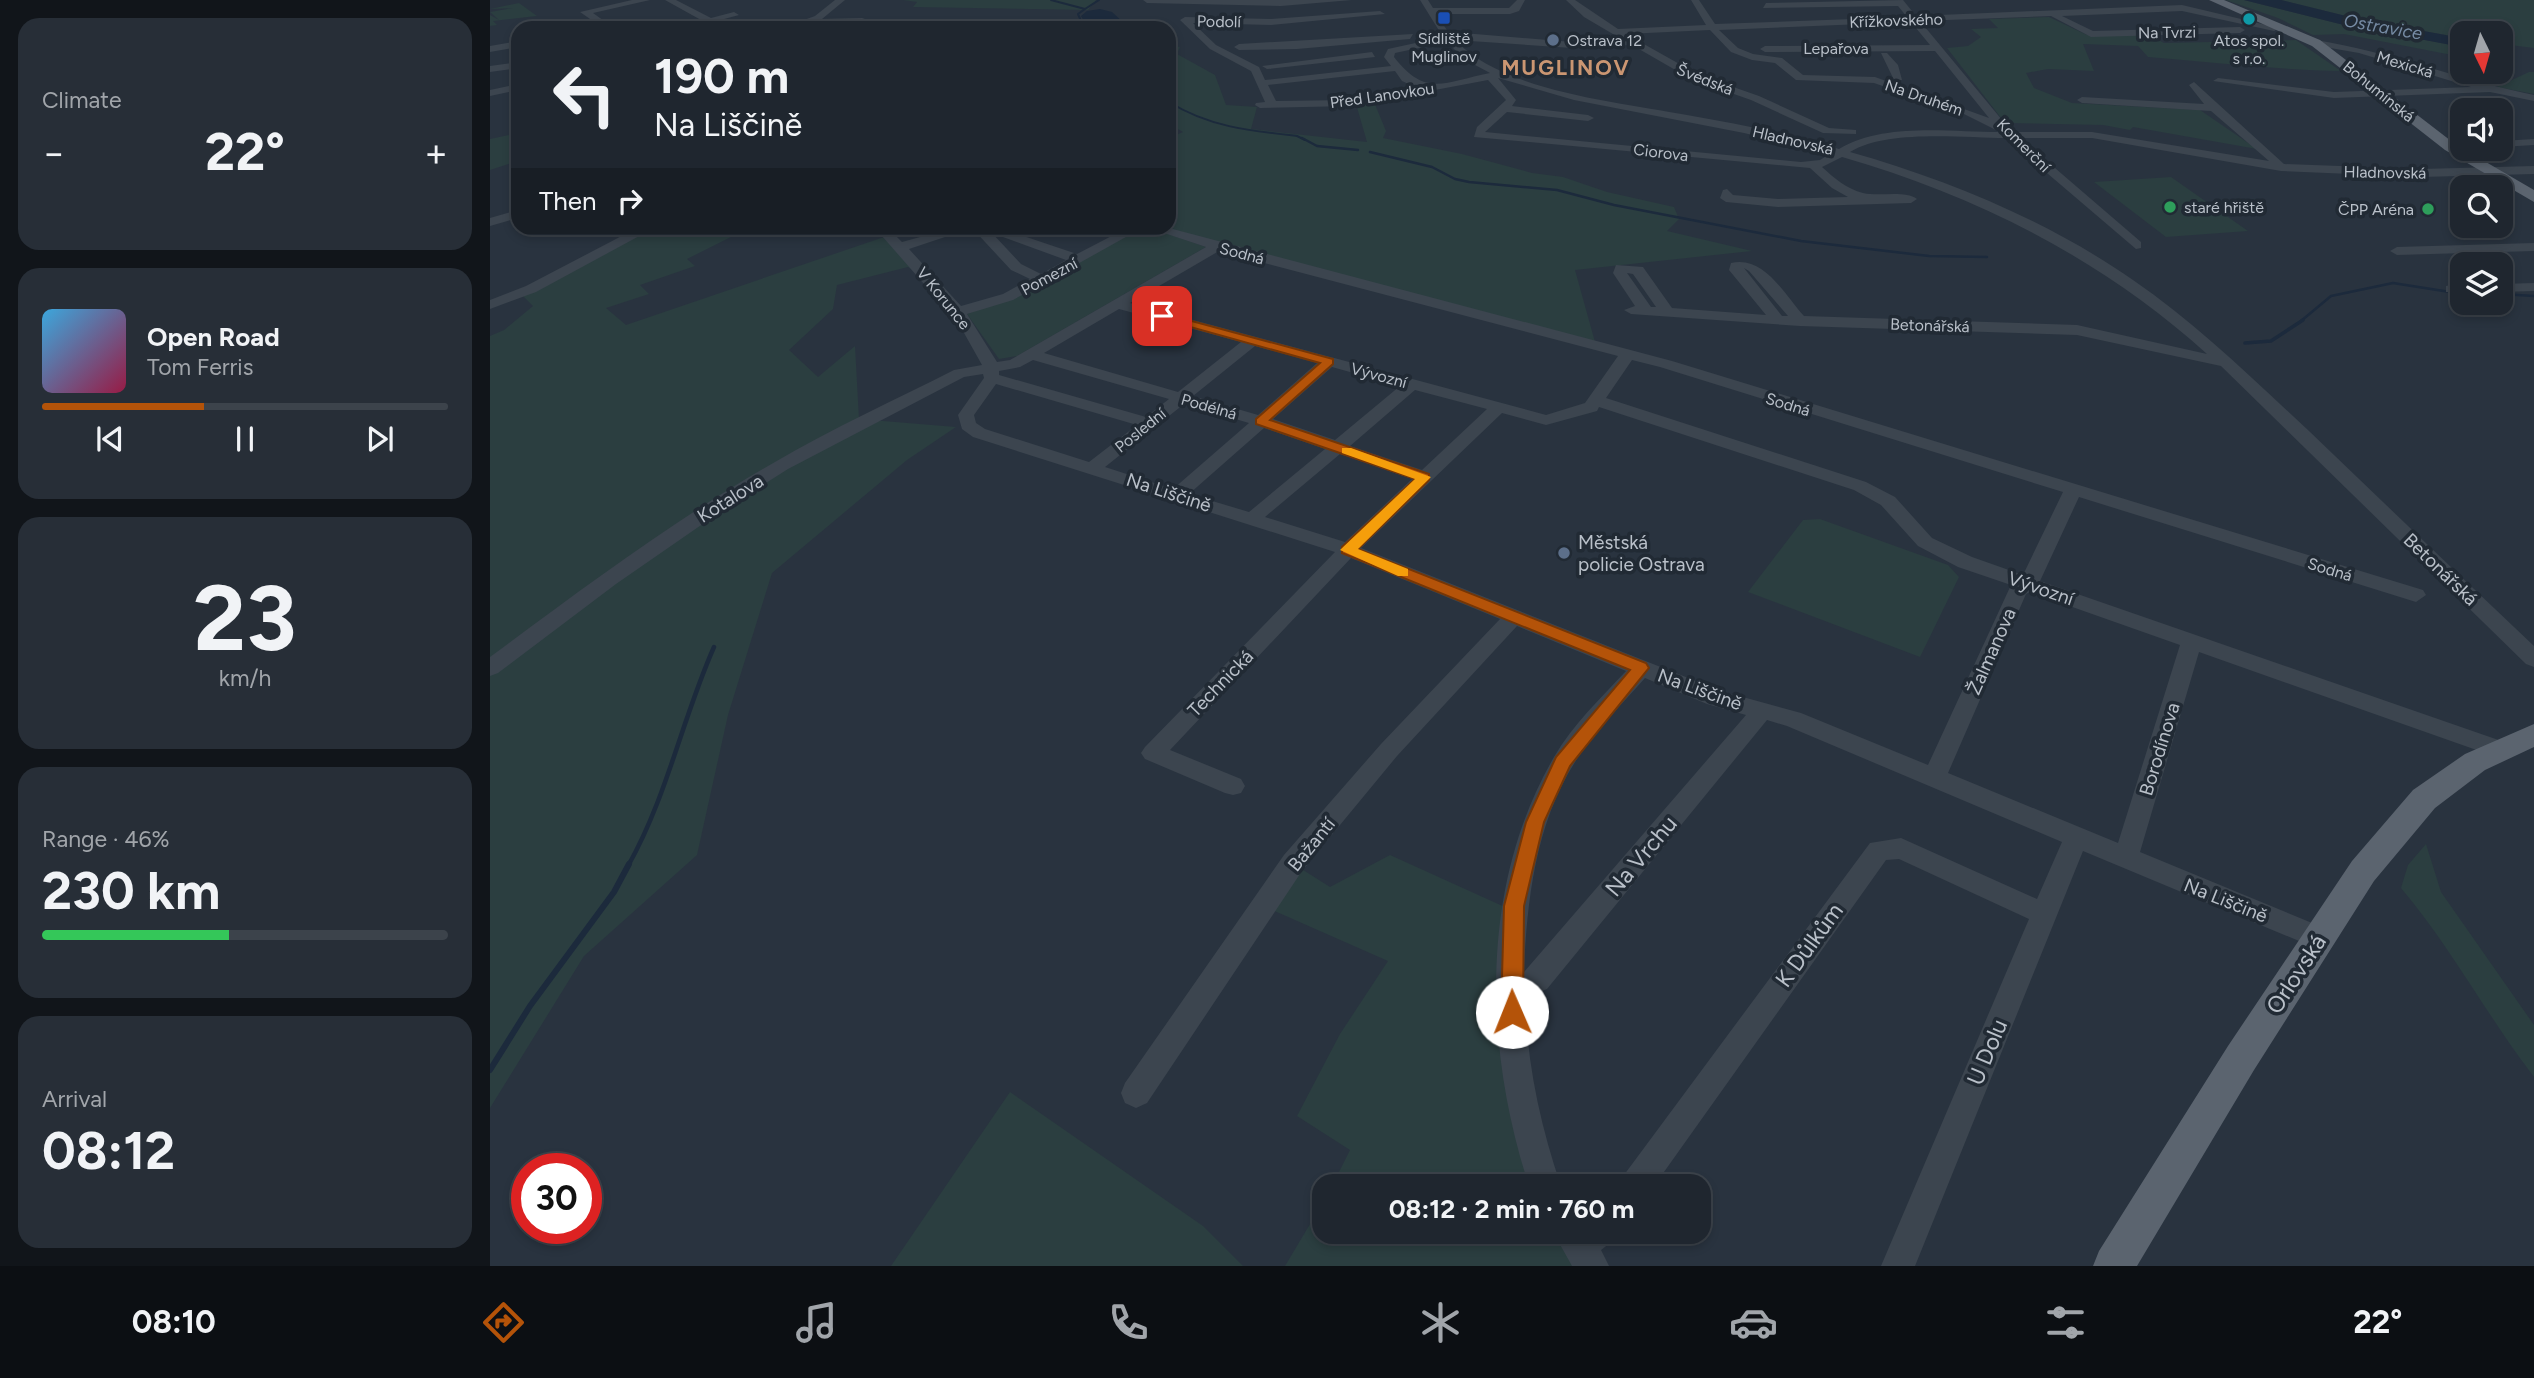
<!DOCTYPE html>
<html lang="en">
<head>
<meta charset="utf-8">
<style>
	:root { --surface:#1f262f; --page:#272e37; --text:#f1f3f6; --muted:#a1a5aa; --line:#3c434b; --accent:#b45309 }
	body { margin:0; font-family:Figtree,sans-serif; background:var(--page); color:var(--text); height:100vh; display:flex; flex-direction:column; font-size:26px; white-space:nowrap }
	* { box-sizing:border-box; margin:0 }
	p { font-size:23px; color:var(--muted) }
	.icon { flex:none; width:38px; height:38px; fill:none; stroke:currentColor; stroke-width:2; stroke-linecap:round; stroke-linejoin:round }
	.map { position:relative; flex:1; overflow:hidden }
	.details { display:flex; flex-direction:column; gap:18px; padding:18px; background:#11151a; width:490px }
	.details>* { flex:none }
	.top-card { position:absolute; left:21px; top:21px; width:665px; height:214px; border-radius:21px; box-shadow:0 4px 10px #0003,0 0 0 2px var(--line); background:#1f262f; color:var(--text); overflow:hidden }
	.needle { width:46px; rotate:175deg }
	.controls { position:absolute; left:1960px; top:21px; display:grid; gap:14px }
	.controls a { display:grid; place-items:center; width:63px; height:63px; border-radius:14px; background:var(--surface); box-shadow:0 4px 10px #0003,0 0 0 2px var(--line); font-size:35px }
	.speed { position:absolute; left:21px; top:1153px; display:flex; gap:14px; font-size:35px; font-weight:700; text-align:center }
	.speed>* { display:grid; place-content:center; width:91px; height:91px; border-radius:50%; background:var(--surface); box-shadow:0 4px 10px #0003,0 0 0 2px var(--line); line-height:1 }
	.speed .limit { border:10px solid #d22; background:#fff; color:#111 }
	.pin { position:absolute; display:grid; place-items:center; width:60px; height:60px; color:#fff; margin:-30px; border-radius:14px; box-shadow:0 4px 10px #0006 }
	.me { position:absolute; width:77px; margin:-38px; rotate:359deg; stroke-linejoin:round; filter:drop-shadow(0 0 5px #0008) }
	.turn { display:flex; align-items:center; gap:24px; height:147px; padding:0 28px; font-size:32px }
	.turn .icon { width:91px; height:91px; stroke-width:2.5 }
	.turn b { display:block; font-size:49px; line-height:60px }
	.then { display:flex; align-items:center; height:66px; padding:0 28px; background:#0003; gap:14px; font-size:26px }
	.big { font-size:52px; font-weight:700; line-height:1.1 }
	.details .widget { flex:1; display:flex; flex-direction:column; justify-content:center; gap:10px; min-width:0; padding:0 24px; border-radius:21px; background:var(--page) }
	.details .dial { align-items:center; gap:0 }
	.dial b { font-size:91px; line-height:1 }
	.song { display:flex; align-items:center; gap:21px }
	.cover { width:84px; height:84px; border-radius:10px; background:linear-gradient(135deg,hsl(200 70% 55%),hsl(340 70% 35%)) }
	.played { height:7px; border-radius:4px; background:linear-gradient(90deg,var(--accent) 40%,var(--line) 40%) }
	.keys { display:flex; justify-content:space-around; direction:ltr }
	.heat { display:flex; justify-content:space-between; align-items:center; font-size:38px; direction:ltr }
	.charge { height:10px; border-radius:5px; background:linear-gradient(90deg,#34c759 46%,var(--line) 0) }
	.trip { position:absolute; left:822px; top:1174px; width:399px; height:70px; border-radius:21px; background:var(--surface); box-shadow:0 4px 10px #0003,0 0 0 2px var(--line); font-weight:700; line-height:70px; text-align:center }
	.menu { display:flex; height:112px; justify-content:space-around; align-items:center; background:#0c0f13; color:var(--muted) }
	.menu .icon { width:49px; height:49px }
	.menu .active { color:var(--accent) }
	.menu b { font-size:32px; color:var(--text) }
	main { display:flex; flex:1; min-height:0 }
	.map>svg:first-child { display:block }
	.green { fill:#2b3e40 }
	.water { fill:#1c2a3c }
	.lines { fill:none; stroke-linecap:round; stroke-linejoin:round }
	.stream-far4 { stroke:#1c2a3c; stroke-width:2 }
	.stream-far3 { stroke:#1c2a3c; stroke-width:2.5 }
	.stream-far2 { stroke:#1c2a3c; stroke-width:3.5 }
	.stream-far1 { stroke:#1c2a3c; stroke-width:4.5 }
	.stream { stroke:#1c2a3c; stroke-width:6 }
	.minor { fill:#3c454f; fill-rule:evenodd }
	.major { fill:#5b646f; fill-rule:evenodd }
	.route { fill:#b45309; stroke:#753606; stroke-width:2 }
	.slow { fill:#f59e0b }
	.transit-dot { fill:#1a4fb4; stroke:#212a34; stroke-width:2.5 }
	.culture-dot { fill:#0f9aa8; stroke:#212a34; stroke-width:2.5 }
	.service-dot { fill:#5c6f8a; stroke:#212a34; stroke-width:2.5 }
	.leisure-dot { fill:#2e9e5b; stroke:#212a34; stroke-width:2.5 }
	.labels { text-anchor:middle; stroke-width:7; stroke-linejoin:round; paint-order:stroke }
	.far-street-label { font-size:16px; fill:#b9c0c9; stroke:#212a34 }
	.far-poi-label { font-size:16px; fill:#b9c0c9; stroke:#212a34 }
	.far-water-label { font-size:18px; font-style:italic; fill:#768ba4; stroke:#212a34 }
	.street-label { font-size:19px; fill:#b9c0c9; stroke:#212a34 }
	.poi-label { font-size:19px; fill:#b9c0c9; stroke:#212a34; text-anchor:start }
	.far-district-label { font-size:21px; font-weight:bold; letter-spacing:2px; fill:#cb9672; stroke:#212a34 }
	.near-street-label { font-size:23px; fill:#b9c0c9; stroke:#212a34 }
</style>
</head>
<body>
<main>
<section class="details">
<div class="widget"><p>Climate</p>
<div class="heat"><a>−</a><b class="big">22°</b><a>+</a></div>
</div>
<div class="widget">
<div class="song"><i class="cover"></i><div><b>Open Road</b><p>Tom Ferris</p></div></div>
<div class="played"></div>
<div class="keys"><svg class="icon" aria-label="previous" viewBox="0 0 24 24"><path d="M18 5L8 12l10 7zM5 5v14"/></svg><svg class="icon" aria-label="pause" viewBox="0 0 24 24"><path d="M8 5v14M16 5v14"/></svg><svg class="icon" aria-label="next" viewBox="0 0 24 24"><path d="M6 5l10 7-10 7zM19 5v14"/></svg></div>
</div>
<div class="widget dial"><b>23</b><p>km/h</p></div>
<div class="widget"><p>Range · 46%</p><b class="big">230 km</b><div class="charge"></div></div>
<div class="widget"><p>Arrival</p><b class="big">08:12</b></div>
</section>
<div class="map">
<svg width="2044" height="1266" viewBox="0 0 2044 1266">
	<rect width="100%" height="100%" fill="#29333f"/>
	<path class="green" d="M413 0H606L598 10 423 7 427 2Z
		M1736 0H1754L1850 24 1972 47V57L1854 34 1823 35 1788 18Z
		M1791 0H2044V48L2011 44V33H1972V38L1872 20Z
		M29 3 47 16 3 21 7 25 0 26V15L9 20 0 12 23 8 0 9Z
		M1559 17 1597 35 1657 34 1674 43 1806 40 1851 71C1787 70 1723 62 1658 57L1648 46 1593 44 1604 71 1558 69 1536 73 1544 88 1582 103 1710 110 1767 149 1643 127 1640 130 1613 125 1515 123 1457 48 1478 46 1491 37 1481 29 1508 28 1499 19Z
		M685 46 690 47 687 54 725 75 736 105 767 107 761 129 877 142 866 104 884 102 896 131 893 138 972 154 1042 173 1073 177 1117 192 1184 207 1189 219 1177 231 1262 251 1085 270 1105 342 769 255 676 228H679V138L693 132 679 124V47Z
		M2039 72H2044V94L2007 87Z
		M28 133V161L0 170V139Z
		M1681 177 1758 231 1676 237 1604 182Z
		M160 228H270L247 234 197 259 205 266 150 285 159 294 116 308 136 325 394 237 437 277 418 267 347 285 343 309 299 350 328 377 365 346 369 419 466 427 417 460 282 573 238 715 207 855 94 956 0 1108V336L14 330 43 306 31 294Z
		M646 228H661L716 247 527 356 509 359 477 314 519 298Z
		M1330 519 1458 565 1469 577 1430 657 1258 592 1313 520Z
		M1936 844 1951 892 2044 1025V1077C1997 1016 1961 947 1911 888L1918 865Z
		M900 855 1017 908 1022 1117 1047 1186H842L860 1150 807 1116 850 1034 898 961 780 909 810 868 840 887Z
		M520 1092 713 1226 753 1266H401Z
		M835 1199V1232H1068L1091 1266H795Z"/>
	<path class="water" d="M1754 0H1791L1872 20 1972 38V47L1850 24Z
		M610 9 622 12 635 24 598 28 591 16 597 11Z"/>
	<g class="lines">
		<path class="stream-far4" d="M561 0 595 9 588 14 594 28
			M595 9 609 0
			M679 102C719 127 761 131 807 136L815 140"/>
		<path class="stream-far3" d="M812 138 827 146 868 150
			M880 152 942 167 965 179 979 182 1067 190 1124 205 1311 241 1439 256 1497 257
			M2011 294 2044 296
			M1811 321 1841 296 1903 283 1960 292"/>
		<path class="stream-far2" d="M1755 343 1781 341 1813 320"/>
		<path class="stream-far1" d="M138 866C177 797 192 719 224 647"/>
		<path class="stream" d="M0 1070 40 1006 124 892 139 864"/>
		<path class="minor" d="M142 0H160L103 13 124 28H113L90 12Z
			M175 0H186L221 18 244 12 249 15 201 28H184L211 20Z
			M345 0H355L332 19 372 18 403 28 372 24H318L292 28 325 16Z
			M653 0H862L791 6 657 3Z
			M930 0H938L943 8H1019L1027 0H1035L1029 11 1020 14H946L961 36 973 33 1082 42 1133 40 1094 17 1076 0H1085L1128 29 1216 25 1201 0H1209L1225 24 1417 17 1408 6 1273 8 1276 3 1413 0 1426 16 1692 5 1789 28 1784 31 1692 11 1572 16 1603 31 1750 27 1755 30 1750 33 1601 37 1561 16 1430 21 1522 132H1602L1779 161 1721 111 1592 103 1587 100 1592 97 1714 104 1699 85 1704 82 1794 164 1931 169 2044 166V174L1931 177 1791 171 1602 138H1530L1651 242V248L1646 249 1516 138C1472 138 1398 129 1360 152 1459 180 1558 221 1643 280 1707 324 1762 378 1819 431 1894 503 1969 575 2044 646V667L2036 664 1731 366 1587 335 1310 326 1141 314 1134 310 1145 306 1123 273 1126 265 1153 267 1182 308 1276 315 1239 270 1241 263C1274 255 1294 294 1314 316L1587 325 1717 354C1612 259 1487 196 1352 157L1332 167C1344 178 1357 189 1373 193 1389 197 1415 190 1427 199L1421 203 1288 207 1236 202 1230 198 1233 190 1237 189 1243 195 1288 199 1358 197 1342 188 1320 168 984 137 987 127 1016 100 998 80 860 106 770 108 765 105 766 103 775 102 761 71 720 49 690 20 695 17 781 19 890 11 895 14 781 25 703 23 726 45 769 67 775 80 901 66 894 57 898 49 953 37ZM1421 22 1440 45 1275 46 1270 49 1275 52 1445 51 1499 118 1385 77 1313 75 1292 58 1263 54 1248 48 1229 30ZM1220 30 1241 52 1262 60 1285 63 1306 80 1384 83 1474 114 1510 132C1459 132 1394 122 1349 149 1299 134 1248 124 1197 115 1129 102 1014 92 965 40L1082 48 1142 45 1201 79 1261 100 1333 133 1366 134V130L1339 128 1269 96 1209 75 1136 34ZM957 42 974 59 1000 73C954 82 936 98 904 57L905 53ZM905 71 912 81 925 87 860 100 786 101 778 85ZM1008 78 1084 100 1254 133 1340 154 1330 160 1311 162 995 132 1017 112 1098 121 1104 118 1098 115 1022 106 1026 100ZM1254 268 1259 271 1298 316H1292ZM1137 273 1143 274 1166 307H1161Z
			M923 34 920 39 807 49 749 50 744 47 749 44Z
			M1826 40C1900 52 1970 80 2044 95V101L2000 92 1844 98 1723 81 1728 78 1844 92 1981 87 1869 53 1823 45Z
			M28 41V47L0 52V46Z
			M882 52 885 57 777 69 772 66Z
			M1391 53H1397L1408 65 1412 80H1404Z
			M28 62V68L0 72V66Z
			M28 84V90L0 96V90Z
			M2044 139V145L2011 147V141Z
			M28 210V218L0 226V218Z
			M147 228H164L46 292 0 309V300L36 286Z
			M385 228H398L412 242 463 228H510L587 254 637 228H652L523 300 477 314 507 362 520 360 716 247 659 228H679L1182 361 1933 590 1936 595 1926 602 1589 497 1550 581 2020 744 2024 750 2020 756 2012 759 1709 652 1650 852 1839 930 1843 938 1839 946 1830 950 1821 946 1593 851 1425 1266H1391L1539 919 1409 859 1396 860 1164 1186H1129L1134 1175 1380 843 1411 838 1547 899 1572 842 1297 726 1277 720 1057 989 1035 998C1037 1064 1050 1124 1071 1186H1039C994 1048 989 886 1064 757 1083 724 1111 698 1136 671L1027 626 907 756 812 871 657 1103 646 1108 635 1103 631 1093 635 1083 794 855 891 744 1010 619 861 558 680 750 751 779 755 786 751 793 743 795 735 793 655 759 651 753 655 747 845 552 483 437 472 429 468 415 494 378 493 374 474 377 298 469 230 512 126 584 8 673 0 676V657C92 589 185 519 285 462 343 428 405 400 464 370L492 365 469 324ZM482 228 521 270 540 279 513 294 471 306 419 249ZM502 233 576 260 551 274 531 264ZM729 251 736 253 1128 356 1095 403 1056 415 640 303ZM629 309 751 342 688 392 554 353ZM765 346 827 363 768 415 703 396ZM543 360 679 399 656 417 509 375V371L530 367ZM1142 360 1170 367 1573 492 1533 575 1482 557 1442 538 1405 497 1376 482 1116 398ZM842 367 910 386 845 440 783 419ZM506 384 647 425 599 462 495 429 486 423 484 415ZM925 390 997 409 932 470 860 446ZM694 404 759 423 683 489 615 467ZM1109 407 1364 490 1391 505 1428 546 1468 567 1521 585 1438 765 1311 713 1231 691 871 548 1012 413 1056 425 1107 411ZM774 428 835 449 759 512 699 494ZM850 454 922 479 855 542 775 517ZM1540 592 1690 645 1628 843 1458 773 1536 594ZM1155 678 1217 704 1256 715 1034 972C1037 899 1046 819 1089 756 1108 728 1132 704 1155 678Z
			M2044 243V251L1907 255 1900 251 1907 247Z
			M2044 283V291L2011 292V284Z
			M1961 285H1972V293L1956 292V286Z
			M1063 1232H1125L1120 1243 1111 1250 1119 1266H1082Z"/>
		<path class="major" d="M1719 0H1734L1830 40 1965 144 2044 190V202L1955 150 1822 46Z
			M2044 724V747L1995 770 1945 808 1884 881 1764 1070 1647 1266H1603L1609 1251 1738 1046 1862 861 1923 790 1975 754Z"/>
	</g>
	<path class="route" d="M672 313 843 359V364L780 420 939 474V480L868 549 1156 663 1159 668 1080 766 1054 822 1034 906 1033 1012 1030 1019 1022 1022 1015 1019 1011 1012 1014 906 1036 822 1066 757 1140 670 852 553V547L925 479 766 424V419L830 363 668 318V314Z"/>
	<path class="slow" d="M852 448H861L941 477 868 549 918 569V576H908L850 550 925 479 852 453Z"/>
	<rect class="transit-dot" x="947" y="11" width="14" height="14" rx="3.5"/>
	<circle class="culture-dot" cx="1759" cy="19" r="7"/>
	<g class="service-dot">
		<circle cx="1063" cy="40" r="7"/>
		<circle cx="1074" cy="553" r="7"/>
	</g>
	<g class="leisure-dot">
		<circle cx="1680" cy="207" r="7"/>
		<circle cx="1938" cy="209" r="7"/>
	</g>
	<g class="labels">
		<g class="far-street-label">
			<text transform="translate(1406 20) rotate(-2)" y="6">Křížkovského</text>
			<text transform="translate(729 21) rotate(1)" y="6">Podolí</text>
			<text transform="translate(1677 32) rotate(-1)" y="6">Na Tvrzi</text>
			<text x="1346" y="54">Lepařova</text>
			<text transform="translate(1915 64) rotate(17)" y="6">Mexická</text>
			<text transform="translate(1215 79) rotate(22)" y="6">Švédská</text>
			<text transform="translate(1889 91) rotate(39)" y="6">Bohumínská</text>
			<text transform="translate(892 95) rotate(-8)" y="6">Před Lanovkou</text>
			<text transform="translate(1434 97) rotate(19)" y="6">Na Druhém</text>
			<text transform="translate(1303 140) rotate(13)" y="6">Hladnovská</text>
			<text transform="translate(1534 145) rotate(45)" y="6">Komerční</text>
			<text transform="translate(1171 152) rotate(7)" y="6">Ciorova</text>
			<text transform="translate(1895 172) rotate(1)" y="6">Hladnovská</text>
			<text transform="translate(752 253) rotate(15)" y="6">Sodná</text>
			<text transform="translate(559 276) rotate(-28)" y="6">Pomezní</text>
			<text transform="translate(454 298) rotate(51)" y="6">V Korunce</text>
			<text transform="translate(1440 325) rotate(2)" y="6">Betonářská</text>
			<text transform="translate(889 375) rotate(15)" y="6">Vývozní</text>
			<text transform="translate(1298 404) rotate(17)" y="6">Sodná</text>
			<text transform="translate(719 406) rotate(16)" y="6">Podélná</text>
			<text transform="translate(650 430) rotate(-39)" y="6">Poslední</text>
			<text transform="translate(1840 569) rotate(17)" y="6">Sodná</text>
		</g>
		<g class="far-poi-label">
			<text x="954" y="44">Sídliště<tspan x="954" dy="18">Muglinov</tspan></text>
			<text x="1077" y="46" text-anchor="start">Ostrava 12</text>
			<text x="1759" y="46">Atos spol.<tspan x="1759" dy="18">s r.o.</tspan></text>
			<text x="1694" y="213" text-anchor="start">staré hřiště</text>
			<text x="1924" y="215" text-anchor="end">ČPP Aréna</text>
		</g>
		<g class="far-water-label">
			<text transform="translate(1893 27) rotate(10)" y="6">Ostravice</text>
		</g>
		<g class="street-label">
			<text transform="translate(679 492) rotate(18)" y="7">Na Liščině</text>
			<text transform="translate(240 498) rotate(-32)" y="7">Kotalova</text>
			<text transform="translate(1951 569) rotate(44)" y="7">Betonářská</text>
			<text transform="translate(1551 588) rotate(19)" y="7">Vývozní</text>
			<text transform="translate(1501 651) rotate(-66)" y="7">Žalmanova</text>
			<text transform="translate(730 683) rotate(-46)" y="7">Technická</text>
			<text transform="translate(1210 689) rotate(20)" y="7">Na Liščině</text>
			<text transform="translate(1669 749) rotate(-73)" y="7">Borodínova</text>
			<text transform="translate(821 844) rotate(-51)" y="7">Bažantí</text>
			<text transform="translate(1736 900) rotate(22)" y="7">Na Liščině</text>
		</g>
		<g class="poi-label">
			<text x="1088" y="549">Městská<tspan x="1088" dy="22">policie Ostrava</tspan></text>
		</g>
		<g class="far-district-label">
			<text x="1076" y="75">MUGLINOV</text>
		</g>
		<g class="near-street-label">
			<text transform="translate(1151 856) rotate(-50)" y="8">Na Vrchu</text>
			<text transform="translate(1319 945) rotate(-54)" y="8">K Důlkům</text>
			<text transform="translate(1806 974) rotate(-57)" y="8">Orlovská</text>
			<text transform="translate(1497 1052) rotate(-67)" y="8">U Dolu</text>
		</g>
	</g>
</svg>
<div class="controls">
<a><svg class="needle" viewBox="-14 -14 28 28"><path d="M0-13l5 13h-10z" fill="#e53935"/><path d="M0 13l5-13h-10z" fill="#a1a5aa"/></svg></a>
<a><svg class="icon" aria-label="sound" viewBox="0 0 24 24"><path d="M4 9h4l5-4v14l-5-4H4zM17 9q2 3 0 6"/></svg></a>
<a><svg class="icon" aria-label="search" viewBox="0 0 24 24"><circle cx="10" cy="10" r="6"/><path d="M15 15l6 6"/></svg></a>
<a><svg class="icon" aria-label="layers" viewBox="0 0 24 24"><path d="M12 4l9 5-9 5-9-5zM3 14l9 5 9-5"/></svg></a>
</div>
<div class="speed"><div class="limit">30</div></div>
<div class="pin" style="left:672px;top:316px;background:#d93025"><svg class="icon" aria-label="arrive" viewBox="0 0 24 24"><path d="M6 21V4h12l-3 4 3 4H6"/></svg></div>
<svg class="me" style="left:1022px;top:1012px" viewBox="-20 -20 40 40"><circle r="19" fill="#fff"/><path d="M0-13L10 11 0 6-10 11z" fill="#b45309"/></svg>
<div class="trip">08:12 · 2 min · 760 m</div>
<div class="top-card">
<div class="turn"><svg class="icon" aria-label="left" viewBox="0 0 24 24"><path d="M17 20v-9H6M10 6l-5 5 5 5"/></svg><div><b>190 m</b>Na Liščině</div></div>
<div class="then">Then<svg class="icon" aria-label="right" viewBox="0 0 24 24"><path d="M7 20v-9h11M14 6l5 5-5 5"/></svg></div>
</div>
</div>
</main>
<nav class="menu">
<b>08:10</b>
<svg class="icon active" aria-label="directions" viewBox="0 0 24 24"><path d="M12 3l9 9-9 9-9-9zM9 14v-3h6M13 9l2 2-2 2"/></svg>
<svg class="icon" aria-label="music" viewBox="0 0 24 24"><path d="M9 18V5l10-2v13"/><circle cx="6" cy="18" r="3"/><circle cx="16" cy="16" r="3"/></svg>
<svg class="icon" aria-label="phone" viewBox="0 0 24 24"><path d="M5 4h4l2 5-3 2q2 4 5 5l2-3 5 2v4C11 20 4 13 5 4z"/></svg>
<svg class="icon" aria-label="climate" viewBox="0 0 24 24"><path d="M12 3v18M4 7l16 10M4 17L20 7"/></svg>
<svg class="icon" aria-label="car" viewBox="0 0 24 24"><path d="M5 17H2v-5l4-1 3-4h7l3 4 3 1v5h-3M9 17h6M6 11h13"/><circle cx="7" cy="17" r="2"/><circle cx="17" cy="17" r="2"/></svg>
<svg class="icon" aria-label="filters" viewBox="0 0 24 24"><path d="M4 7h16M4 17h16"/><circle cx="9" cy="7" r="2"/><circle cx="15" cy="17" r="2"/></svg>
<b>22°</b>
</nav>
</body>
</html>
